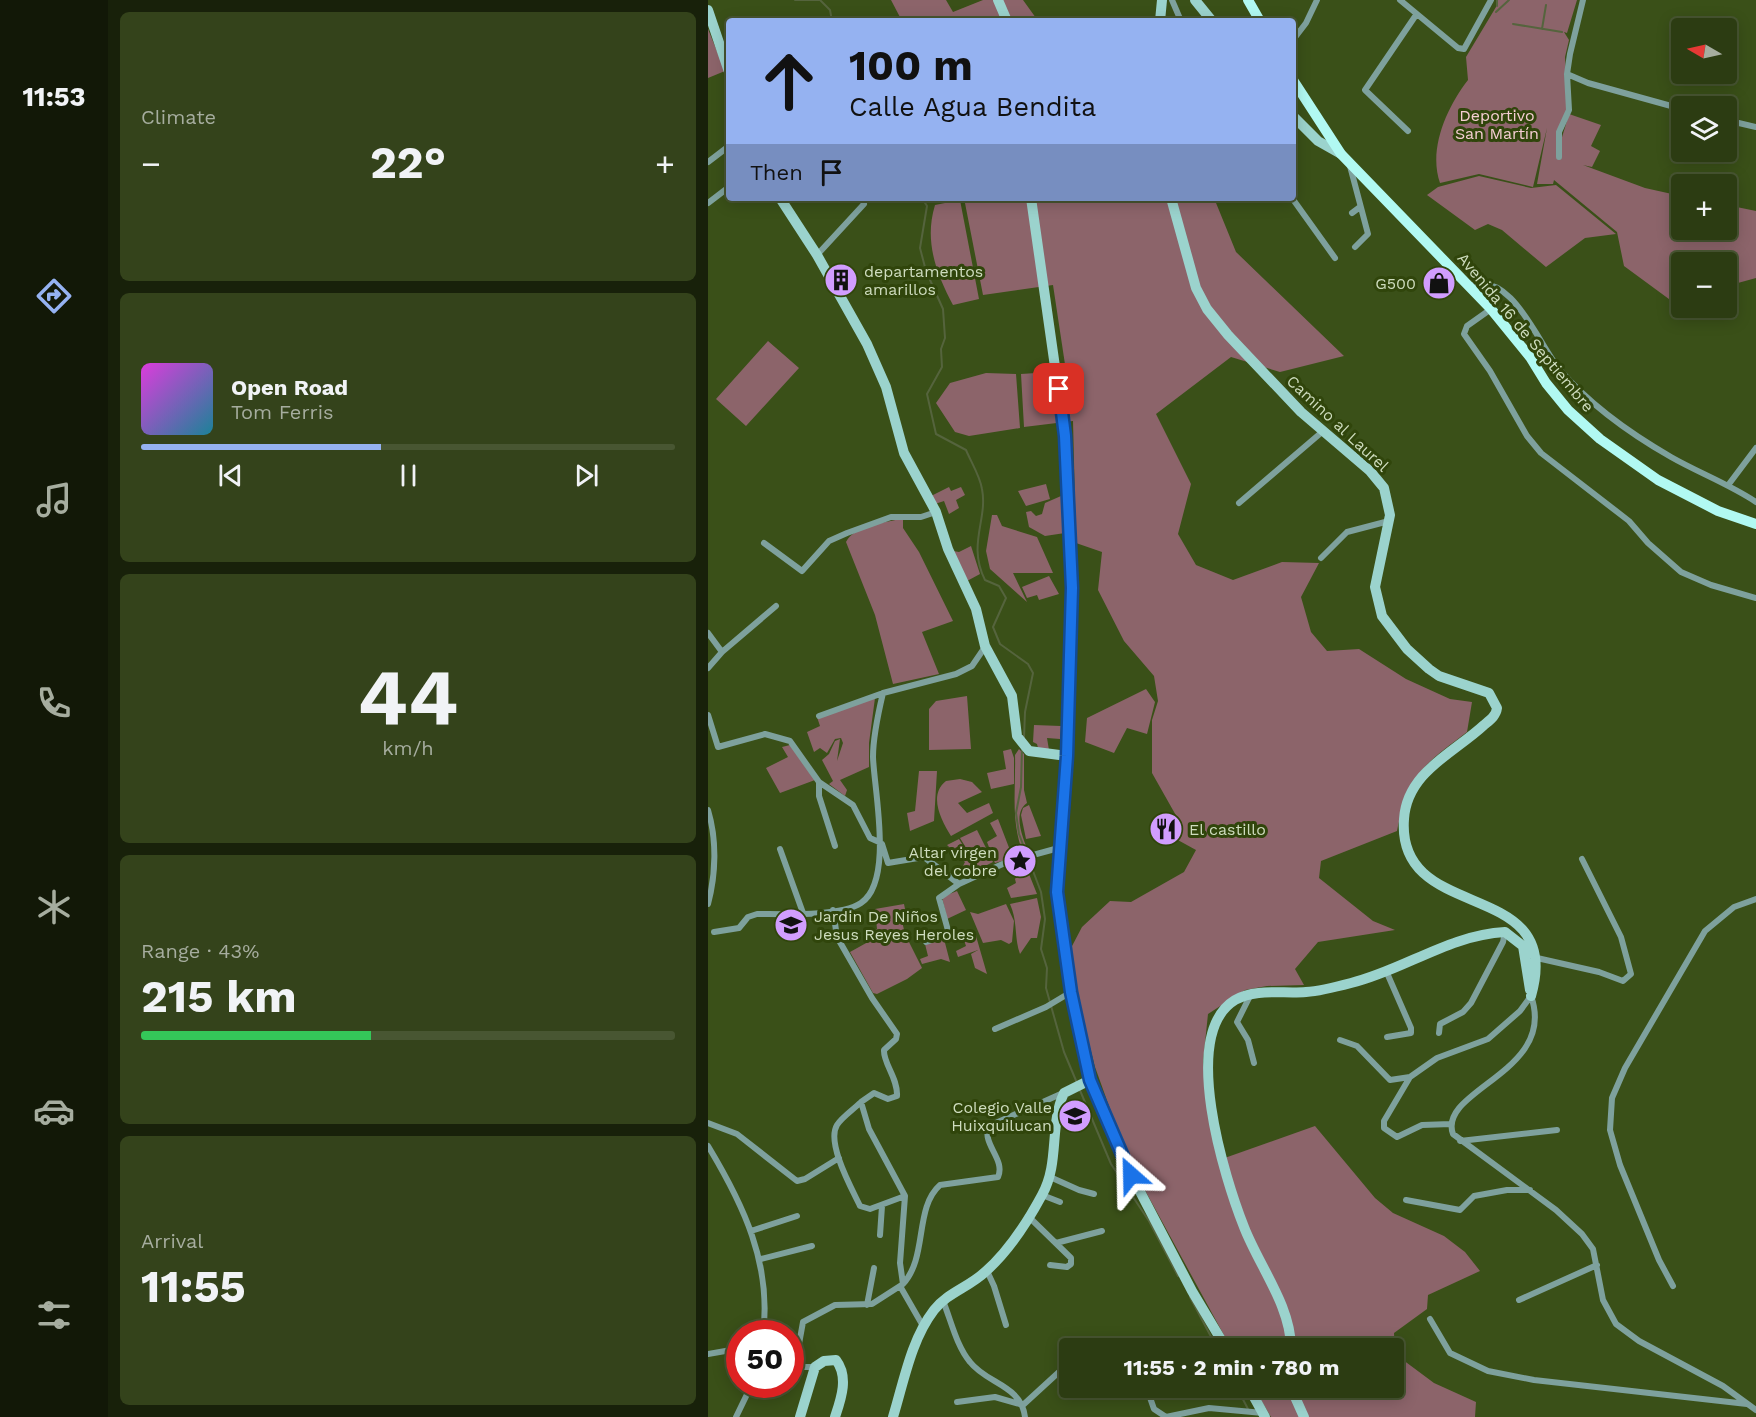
<!DOCTYPE html>
<html lang="en">
<head>
<meta charset="utf-8">
<style>
	:root { --surface:#2c3c12; --page:#34431b; --text:#f1f3f6; --muted:#a6ad9f; --line:#485632; --accent:#95b2f1 }
	body { margin:0; font-family:"Work Sans",sans-serif; background:var(--page); color:var(--text); height:100vh; display:flex; flex-direction:column; font-size:22px; white-space:nowrap }
	* { box-sizing:border-box; margin:0 }
	p { font-size:20px; color:var(--muted) }
	.icon { flex:none; width:33px; height:33px; fill:none; stroke:currentColor; stroke-width:2; stroke-linecap:round; stroke-linejoin:round }
	.map { position:relative; flex:1; overflow:hidden }
	.panel { display:flex; flex-direction:column; gap:12px; padding:12px; background:#18210a; width:600px }
	.panel>* { flex:none }
	.top-card { position:absolute; left:18px; top:18px; width:570px; height:183px; border-radius:6px; box-shadow:0 3px 15px #0003,0 0 0 2px var(--line); background:#95b2f1; color:#111; overflow:hidden }
	.needle { width:39px; rotate:279deg }
	.fabs { position:absolute; left:963px; top:18px; display:grid; gap:12px }
	.fabs a { display:grid; place-items:center; width:66px; height:66px; border-radius:6px; background:var(--surface); box-shadow:0 3px 15px #0003,0 0 0 2px var(--line); font-size:30px }
	.speed { position:absolute; left:18px; top:1320px; display:flex; gap:12px; font-size:30px; font-weight:700; text-align:center }
	.speed>* { display:grid; place-content:center; width:78px; height:78px; border-radius:50%; background:var(--surface); box-shadow:0 3px 15px #0003,0 0 0 2px var(--line); line-height:1 }
	.speed .limit { border:9px solid #d22; background:#fff; color:#111 }
	.pin { position:absolute; display:grid; place-items:center; width:51px; height:51px; color:#fff; margin:-26px; border-radius:12px; box-shadow:0 3px 9px #0006 }
	.me { position:absolute; width:66px; margin:-33px; rotate:335deg; stroke-linejoin:round; filter:drop-shadow(0 0 4px #0008) }
	.turn { display:flex; align-items:center; gap:21px; height:126px; padding:0 24px; font-size:27px }
	.turn .icon { width:78px; height:78px; stroke-width:2.5 }
	.turn b { display:block; font-size:42px; line-height:51px }
	.then { display:flex; align-items:center; height:57px; padding:0 24px; background:#0003; gap:12px; font-size:22px }
	.big { font-size:45px; font-weight:700; line-height:1.1 }
	.panel .card { flex:1; display:flex; flex-direction:column; justify-content:center; gap:9px; min-width:0; padding:0 21px; border-radius:9px; background:var(--page) }
	.panel .dial { align-items:center; gap:0 }
	.dial b { font-size:78px; line-height:1 }
	.song { display:flex; align-items:center; gap:18px }
	.cover { width:72px; height:72px; border-radius:9px; background:linear-gradient(135deg,hsl(300 70% 55%),hsl(190 70% 35%)) }
	.played { height:6px; border-radius:3px; background:linear-gradient(90deg,var(--accent) 45%,var(--line) 45%) }
	.keys { display:flex; justify-content:space-around; direction:ltr }
	.heat { display:flex; justify-content:space-between; align-items:center; font-size:33px; direction:ltr }
	.charge { height:9px; border-radius:4px; background:linear-gradient(90deg,#34c759 43%,var(--line) 0) }
	.trip { position:absolute; left:351px; top:1338px; width:345px; height:60px; border-radius:6px; background:var(--surface); box-shadow:0 3px 15px #0003,0 0 0 2px var(--line); font-weight:700; line-height:60px; text-align:center }
	main { display:flex; flex:1; min-height:0 }
	.tabs { display:flex; flex-direction:column; width:108px; justify-content:space-around; align-items:center; background:#121807; color:var(--muted) }
	.tabs .icon { width:42px; height:42px }
	.tabs .on { color:var(--accent) }
	.tabs b { font-size:27px; color:var(--text) }
	.map>svg:first-child { display:block }
	.green { fill:#8c646a }
	.lines { fill:none; stroke-linecap:round; stroke-linejoin:round }
	.stream { stroke:#55643d; stroke-width:2 }
	.street { stroke:#7ea19d; stroke-width:6 }
	.secondary { stroke:#9bd3cd; stroke-width:10 }
	.primary { stroke:#b1f9f2; stroke-width:10 }
	.route-casing { stroke:#114b97; stroke-width:15 }
	.route { stroke:#1a73e8; stroke-width:10 }
	.labels { text-anchor:middle; stroke-width:6; stroke-linejoin:round; paint-order:stroke }
	.park-label { font-size:16px; fill:#f6ced4; stroke:#30450b }
	.poi-label { font-size:16px; fill:#cedcbe; stroke:#30450b; text-anchor:start }
	.street-label { font-size:16px; fill:#cedcbe; stroke:#30450b }
</style>
</head>
<body>
<main>
<nav class="tabs">
<b>11:53</b>
<svg class="icon on" aria-label="directions" viewBox="0 0 24 24"><path d="M12 3l9 9-9 9-9-9zM9 14v-3h6M13 9l2 2-2 2"/></svg>
<svg class="icon" aria-label="music" viewBox="0 0 24 24"><path d="M9 18V5l10-2v13"/><circle cx="6" cy="18" r="3"/><circle cx="16" cy="16" r="3"/></svg>
<svg class="icon" aria-label="phone" viewBox="0 0 24 24"><path d="M5 4h4l2 5-3 2q2 4 5 5l2-3 5 2v4C11 20 4 13 5 4z"/></svg>
<svg class="icon" aria-label="climate" viewBox="0 0 24 24"><path d="M12 3v18M4 7l16 10M4 17L20 7"/></svg>
<svg class="icon" aria-label="car" viewBox="0 0 24 24"><path d="M5 17H2v-5l4-1 3-4h7l3 4 3 1v5h-3M9 17h6M6 11h13"/><circle cx="7" cy="17" r="2"/><circle cx="17" cy="17" r="2"/></svg>
<svg class="icon" aria-label="filters" viewBox="0 0 24 24"><path d="M4 7h16M4 17h16"/><circle cx="9" cy="7" r="2"/><circle cx="15" cy="17" r="2"/></svg>
</nav>
<section class="panel">
<div class="card"><p>Climate</p>
<div class="heat"><a>−</a><b class="big">22°</b><a>+</a></div>
</div>
<div class="card">
<div class="song"><i class="cover"></i><div><b>Open Road</b><p>Tom Ferris</p></div></div>
<div class="played"></div>
<div class="keys"><svg class="icon" aria-label="previous" viewBox="0 0 24 24"><path d="M18 5L8 12l10 7zM5 5v14"/></svg><svg class="icon" aria-label="pause" viewBox="0 0 24 24"><path d="M8 5v14M16 5v14"/></svg><svg class="icon" aria-label="next" viewBox="0 0 24 24"><path d="M6 5l10 7-10 7zM19 5v14"/></svg></div>
</div>
<div class="card dial"><b>44</b><p>km/h</p></div>
<div class="card"><p>Range · 43%</p><b class="big">215 km</b><div class="charge"></div></div>
<div class="card"><p>Arrival</p><b class="big">11:55</b></div>
</section>
<div class="map">
<svg width="1048" height="1417" viewBox="0 0 1048 1417">
	<rect width="100%" height="100%" fill="#3a5018"/>
	<path class="green" d="M183 0H238L245 12 275 0H315L328 18H368L367 21H194Z
		M788 0H869L859 33 856 32 861 40 857 57 860 107 850 131 848 157 861 114 893 125 883 146 892 151 884 167 875 165 937 188 973 196 974 230H1018L1019 205 1048 211V278L1019 286 1018 262H974L973 299 965 302 916 266 909 232 846 180 845 184H829L839 128 825 187 771 174 732 183C720 149 739 107 760 80L758 57 788 7Z
		M0 29 17 71 0 78Z
		M771 176 823 188 848 185 908 234 877 238 838 267 794 230 780 224 767 230 719 195 730 187Z
		M256 198H506L528 252 636 356 572 372 523 357 448 414 483 484 470 534 488 565 525 580 574 562 611 563 593 597 603 632 619 651 651 649 698 679 742 699 764 702 759 732C714 766 701 774 689 831L613 861 611 878 665 921 687 930 610 942 587 969 596 985 559 986 537 990 500 1014 495 1062 511 1160 607 1126 667 1198 685 1213 736 1236 757 1252 772 1271 720 1295 719 1309 686 1333 687 1354 726 1383 768 1402 767 1417H563L546 1388H686V1348H523L420 1159 387 1067 368 992 363 948 374 927 402 901 423 902 476 872 488 850 468 839 470 819 444 773V720L450 701 446 676 416 641 390 590 394 552 368 543 365 421 316 427 313 374 358 371 345 285 275 295Z
		M252 200 271 299 245 305C228 273 216 241 227 205Z
		M60 341 91 368 38 426 8 399Z
		M278 373 308 374 312 428 261 436 247 432 228 403 242 383Z
		M338 484 342 499 318 506 310 491Z
		M241 487 243 491 253 487 257 495 248 500 251 508 241 514 236 501 227 504 223 496Z
		M353 496 357 533 337 536 321 527 318 512 323 511 328 516 334 514 337 503Z
		M284 515H289L294 526 329 537 345 573H305L319 602 282 569 278 551Z
		M192 519H195V528L211 552 245 621 214 632 231 674 185 684 167 615 138 542C147 525 175 523 192 519Z
		M263 546 272 574 259 581 245 551 251 552Z
		M341 576 351 594 331 600 329 595 319 598 314 587Z
		M438 689 447 702 439 734 419 728 406 753 377 742 379 718Z
		M259 696 263 749 221 750V709L228 701Z
		M167 698 161 743V767L132 780 139 790 137 796 121 784 125 781 114 760 121 754 127 741 132 739 129 761 135 743 133 738 127 739 119 753 112 748 106 752 99 732 112 726 109 717Z
		M326 725 353 726 352 739 339 738 341 750 330 748 329 744 325 742Z
		M82 745 107 780 72 793 58 768 80 757 74 747Z
		M303 749 306 758V784L283 789 279 773 298 769 295 751Z
		M311 749 316 754V790L319 803C304 813 315 839 321 853L316 855C302 823 308 789 307 755Z
		M211 771H229L226 821 202 831 199 813 207 811Z
		M252 779 264 782 274 792 250 803 259 813 281 803 285 813 243 836C233 820 220 795 238 781Z
		M321 805 333 836 318 839 313 815 315 808Z
		M290 819 305 858 287 863 279 842 289 836 282 823Z
		M269 830 285 862 271 869 252 838Z
		M251 839 270 870 249 878 257 862 239 845Z
		M307 864 309 868 317 864 329 894 303 898 299 888 308 883 307 879 312 872 300 866Z
		M249 891 258 910 239 919 234 897Z
		M329 898 333 917 329 938H323L312 954C306 938 310 922 302 904Z
		M196 904 198 914 193 917 197 934 214 968 199 979 169 994 165 993 142 952 160 942 158 936 169 929 167 909Z
		M298 904 306 921 304 942 301 944 293 940 275 943 262 912 270 914Z
		M268 936 279 974 267 968 263 954 270 950 250 957 248 951 258 946 256 940Z
		M236 939 242 962 233 959 214 964 212 959 220 956 217 944Z"/>
	<g class="lines">
		<path class="stream" d="M87 0H112L122 10 124 21
			M789 6V0
			M788 12 801 0
			M805 24 854 32
			M834 29 838 5
			M214 198 219 206 212 248 218 271 235 309 237 338 233 349 234 367 219 394 228 434 258 450C263 462 272 476 274 489 280 520 259 544 277 580L291 586 298 598 285 627 292 644 320 664 325 673 317 712 316 738
			M314 749 313 787 308 813 311 834 333 892 337 919 333 949 339 968 338 988 356 1052 369 1083
			M371 1088 403 1164 441 1221 470 1276
			M482 1297 509 1348
			M529 1388 540 1409"/>
		<path class="street" d="M464 0 473 21
			M692 0 750 48 756 49 783 0
			M585 40 598 23 609 0
			M859 74 880 83 974 109
			M1018 120 1048 127
			M700 131 657 90 708 15
			M851 157V132L861 110 859 74 862 54 875 0
			M0 162 21 146
			M642 166 660 234 647 247
			M584 198 627 258
			M0 203 21 187
			M644 213 652 207
			M109 255 156 204
			M762 286C804 270 830 344 852 370 882 405 923 434 963 457 991 473 1021 484 1048 502
			M783 309 759 326 756 334 782 371 819 436 833 453 921 521 940 543 973 572 1003 585 1048 598
			M1021 484 1048 448
			M531 503 614 432
			M56 543 94 571 121 541 139 533 183 517H213L228 512
			M613 558 639 532 681 521
			M0 633 14 652
			M0 668 14 652 68 606
			M0 715 10 747 57 734 82 741 111 782 145 805 162 838 171 842
			M111 716 175 693 248 674 264 666 277 647
			M111 782V796L127 846
			M0 810C9 840 8 874 0 904
			M174 844 180 863 216 857 251 884 299 862 347 849
			M72 849 95 913
			M125 910 129 937 164 998 189 1034 188 1039 176 1050C175 1063 190 1078 189 1096L180 1099 166 1093 153 1102 161 1129 197 1196 192 1263 195 1284 192 1286 215 1326
			M6 932 31 928 40 917 49 914C74 914 132 917 153 903 186 881 166 790 165 757 165 736 170 714 175 693
			M218 942 241 934 231 898 251 884
			M829 958 891 972 915 981 923 974 913 937 874 859
			M679 973 703 1028V1033L679 1037
			M543 994 529 1022 540 1040 546 1063
			M823 996C850 1072 729 1090 745 1134L848 1210 874 1234 885 1249 895 1300 908 1324 931 1341 1015 1386 1048 1410
			M287 1029 338 1007 363 992
			M731 1033 732 1024 755 1012 763 1003 795 942 797 932
			M632 1040 649 1046 682 1080 702 1077 729 1058 780 1039 812 1011 823 996
			M702 1077 676 1121V1128L689 1137 714 1125 743 1124
			M153 1102C146 1109 134 1117 129 1125 118 1143 144 1189 152 1206L162 1209 197 1196
			M0 1123 29 1134 89 1181 97 1179 131 1158
			M752 1141 849 1130
			M0 1146C35 1204 64 1264 55 1334
			M342 1177 371 1190 386 1194
			M334 1195 352 1202
			M698 1200 752 1210 766 1196 799 1190H822
			M320 1216 363 1258V1264L359 1267 342 1265
			M43 1231 89 1216
			M172 1235 174 1206
			M348 1243 394 1231
			M53 1259 104 1246
			M279 1271 286 1286 298 1325
			M195 1284C220 1257 206 1208 232 1185L290 1177C298 1159 273 1144 281 1126L355 1093
			M965 1286 951 1260 912 1165 902 1130 904 1098 917 1068 997 931 1026 907 1048 899
			M811 1300 889 1265
			M235 1301C243 1320 248 1345 262 1362 279 1384 313 1385 317 1417
			M159 1305 166 1268
			M722 1319 742 1353 780 1371 826 1380 1039 1404
			M82 1353 91 1344 95 1322 127 1305 164 1304 192 1286
			M0 1354 23 1350 32 1354
			M82 1367H107
			M79 1384V1389
			M439 1389 446 1409 458 1417
			M249 1402 287 1397 315 1405 351 1372
			M28 1417 44 1384
			M458 1417 501 1408 555 1413"/>
		<path class="secondary" d="M290 0 299 21
			M487 0 504 21
			M0 10 21 72
			M452 21 454 0
			M585 116 610 141 633 154
			M72 198 109 255 159 344 178 387 196 453 228 512 240 549 268 609 277 646 304 696 309 736 321 751 359 756
			M323 198 357 437 364 588 359 756 349 888 363 992 382 1080 415 1159 484 1291 518 1348
			M463 198 488 288 499 309 520 335 593 412 662 471 676 488 682 515 667 587 674 616 699 649 721 669 731 676 781 693 789 708C788 716 782 720 776 725 746 753 699 772 696 819 688 926 858 875 823 996
			M583 1348C583 1306 551 1266 536 1227 517 1179 471 1034 527 1000 548 988 575 994 598 992 613 991 628 987 643 983 696 970 741 935 797 932L815 946 822 990
			M541 1388 557 1417
			M583 1388 596 1417
			M92 1417 107 1367 116 1361 128 1360C141 1377 133 1399 127 1417
			M185 1417C196 1381 203 1340 226 1310 239 1293 261 1287 277 1272 300 1252 320 1221 334 1195 352 1163 341 1125 356 1093L382 1080"/>
		<path class="primary" d="M540 0 552 21
			M585 80 633 154 783 309 822 357 838 383 860 410 892 439 950 480 1010 511 1048 524"/>
	</g>
	<g class="lines">
		<g class="route-casing">
			<path id="route" d="M351 389 357 436 364 588 359 756 349 892 363 992 382 1080 423 1175"/>
		</g>
		<use href="#route" class="route"/>
	</g>
	<defs>
		<g id="building-disc" transform="scale(1.725)"><circle r="9.5" fill="#d19dfe" stroke="#30450b"/><path d="M-4-6H4V6H1V3H-1V6H-4ZM-2.5-4.3h1.7v1.8h-1.7ZM.8-4.3h1.7v1.8H.8ZM-2.5-1h1.7V.8h-1.7ZM.8-1h1.7V.8H.8Z" fill="#111"/></g>
		<g id="shop-disc" transform="scale(1.725)"><circle r="9.5" fill="#d19dfe" stroke="#30450b"/><path d="M-5-2.5h2.3a2.7 3.5 0 0 1 5.4 0H5L5.5 6h-11ZM-1.5-2.5h3a1.5 2.3 0 0 0-3 0Z" fill="#111"/></g>
		<g id="restaurant-disc" transform="scale(1.725)"><circle r="9.5" fill="#d19dfe" stroke="#30450b"/><path d="M-5-6h1v4h1v-4h1v4h1v-4h1v5L-1.5 .5V6h-2V.5L-5-1ZM5-6V6H3V1.5H1.5Q1.5-4 5-6Z" fill="#111"/></g>
		<g id="sight-disc" transform="scale(1.725)"><circle r="9.5" fill="#d19dfe" stroke="#30450b"/><path d="M0-6L1.8-2.2L6-1.7L2.9 1.2L3.7 5.4L0 3.3L-3.7 5.4L-2.9 1.2L-6-1.7L-1.8-2.2Z" fill="#111"/></g>
		<g id="school-disc" transform="scale(1.725)"><circle r="9.5" fill="#d19dfe" stroke="#30450b"/><path d="M0-5L7-2L0 1L-7-2ZM-4 1L0 2.5L4 1V4Q0 6-4 4Z" fill="#111"/></g>
	</defs>
	<g fill-rule="evenodd">
		<use href="#building-disc" x="133" y="280"/>
		<use href="#shop-disc" x="731" y="283"/>
		<use href="#restaurant-disc" x="458" y="829"/>
		<use href="#sight-disc" x="312" y="861"/>
		<use href="#school-disc" x="83" y="925"/>
		<use href="#school-disc" x="367" y="1116"/>
	</g>
	<g class="labels">
		<g class="park-label">
			<text x="789" y="121">Deportivo<tspan x="789" dy="18">San Martín</tspan></text>
		</g>
		<g class="poi-label">
			<text x="156" y="277">departamentos<tspan x="156" dy="18">amarillos</tspan></text>
			<text x="708" y="289" text-anchor="end">G500</text>
			<text x="481" y="835">El castillo</text>
			<text x="289" y="858" text-anchor="end">Altar virgen<tspan x="289" dy="18">del cobre</tspan></text>
			<text x="106" y="922">Jardin De Niños<tspan x="106" dy="18">Jesus Reyes Heroles</tspan></text>
			<text x="344" y="1113" text-anchor="end">Colegio Valle<tspan x="344" dy="18">Huixquilucan</tspan></text>
		</g>
		<g class="street-label">
			<text transform="translate(818 332) rotate(50)" y="6">Avenida 16 de Septiembre</text>
			<text transform="translate(630 423) rotate(43)" y="6">Camino al Laurel</text>
		</g>
	</g>
</svg>
<div class="fabs">
<a><svg class="needle" viewBox="-14 -14 28 28"><path d="M0-13l5 13h-10z" fill="#e53935"/><path d="M0 13l5-13h-10z" fill="#a6ad9f"/></svg></a>
<a><svg class="icon" aria-label="layers" viewBox="0 0 24 24"><path d="M12 4l9 5-9 5-9-5zM3 14l9 5 9-5"/></svg></a>
<a>+</a>
<a>−</a>
</div>
<div class="speed"><div class="limit">50</div></div>
<div class="pin" style="left:351px;top:389px;background:#d93025"><svg class="icon" aria-label="arrive" viewBox="0 0 24 24"><path d="M6 21V4h12l-3 4 3 4H6"/></svg></div>
<svg class="me" style="left:423px;top:1175px" viewBox="-20 -20 40 40"><path d="M0-17L14 15 0 8-14 15z" fill="#1a73e8" stroke="#fff" stroke-width="4"/></svg>
<div class="trip">11:55 · 2 min · 780 m</div>
<div class="top-card">
<div class="turn"><svg class="icon" aria-label="ahead" viewBox="0 0 24 24"><path d="M12 20V5M6 11l6-6 6 6"/></svg><div><b>100 m</b>Calle Agua Bendita</div></div>
<div class="then">Then<svg class="icon" aria-label="arrive" viewBox="0 0 24 24"><path d="M6 21V4h12l-3 4 3 4H6"/></svg></div>
</div>
</div>
</main>
</body>
</html>
